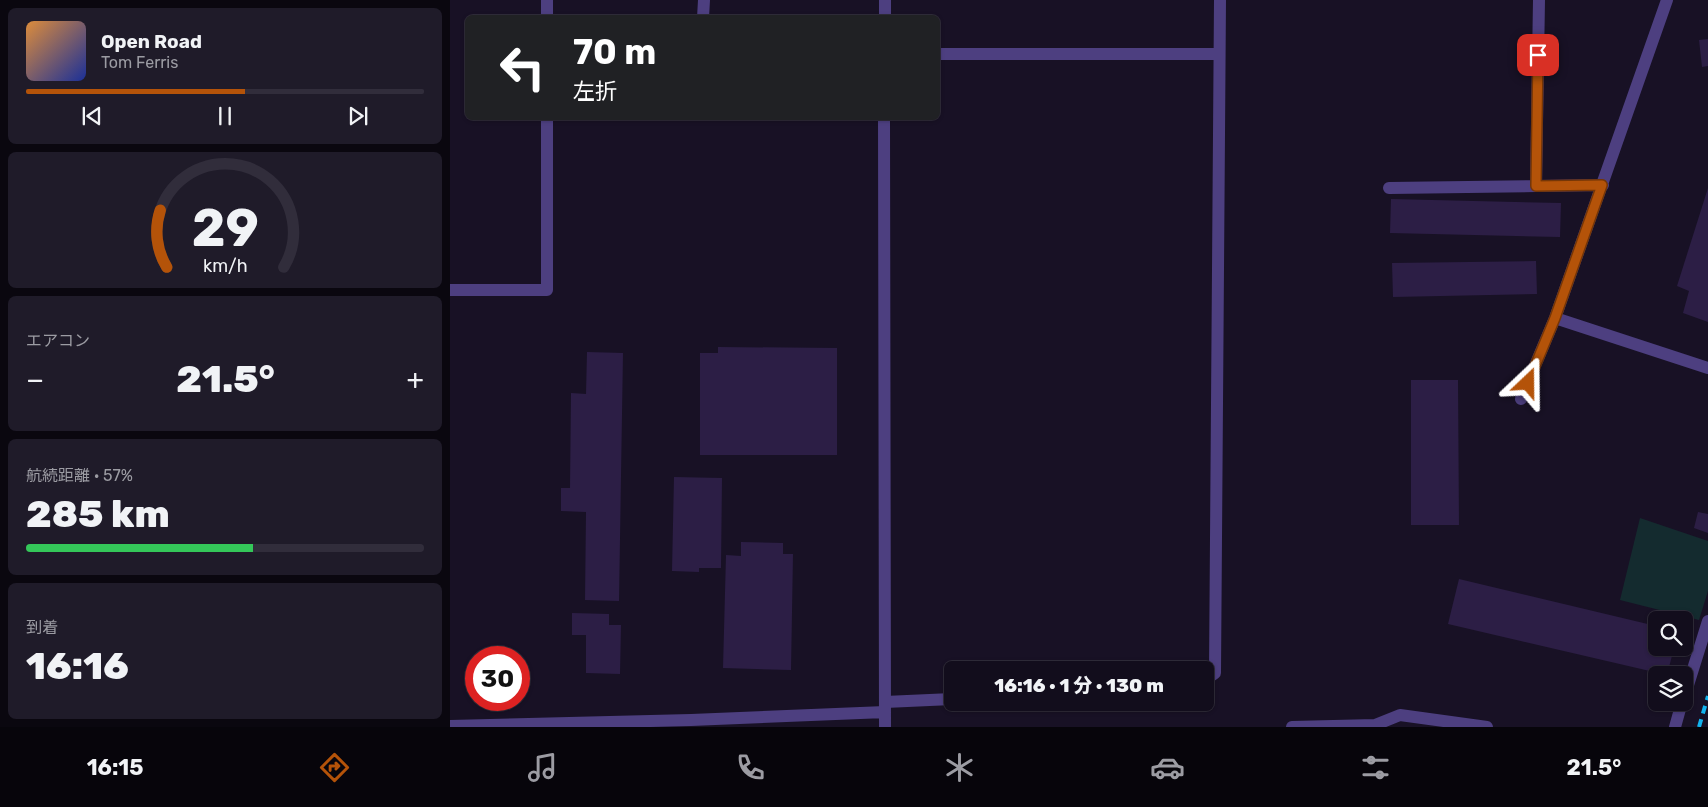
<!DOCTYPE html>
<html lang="ja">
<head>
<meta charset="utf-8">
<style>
	:root { --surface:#120d1c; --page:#1f1b29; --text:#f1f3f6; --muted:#9c9ca3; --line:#312d3b; --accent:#b45309 }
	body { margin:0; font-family:Rubik,"Noto Sans JP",sans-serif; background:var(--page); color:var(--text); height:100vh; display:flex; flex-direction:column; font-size:19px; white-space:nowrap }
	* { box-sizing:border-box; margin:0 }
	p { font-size:16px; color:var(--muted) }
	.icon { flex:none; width:28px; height:28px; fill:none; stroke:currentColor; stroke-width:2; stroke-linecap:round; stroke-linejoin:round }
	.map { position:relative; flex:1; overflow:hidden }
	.details { display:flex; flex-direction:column; gap:8px; padding:8px; background:#0a070f; width:450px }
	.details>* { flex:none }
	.banner { position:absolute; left:15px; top:15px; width:475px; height:105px; border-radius:8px; box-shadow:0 1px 4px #0004,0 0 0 1px var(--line); background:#202124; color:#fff; overflow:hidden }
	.fabs { position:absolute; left:1198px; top:611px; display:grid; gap:10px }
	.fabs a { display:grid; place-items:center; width:45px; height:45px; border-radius:8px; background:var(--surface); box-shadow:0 1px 4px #0004,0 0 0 1px var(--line); font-size:25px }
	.speed { position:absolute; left:15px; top:646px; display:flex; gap:10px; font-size:25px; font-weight:700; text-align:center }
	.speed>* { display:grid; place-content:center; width:65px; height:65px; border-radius:50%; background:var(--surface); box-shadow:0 1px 4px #0004,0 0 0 1px var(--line); line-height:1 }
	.speed .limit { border:8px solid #d22; background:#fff; color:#111 }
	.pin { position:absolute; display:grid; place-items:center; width:42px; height:42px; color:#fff; margin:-21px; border-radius:10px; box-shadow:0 2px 8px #0006 }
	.me { position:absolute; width:55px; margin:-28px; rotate:23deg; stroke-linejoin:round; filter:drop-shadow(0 0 4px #0008) }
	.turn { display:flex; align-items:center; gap:18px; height:105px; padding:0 25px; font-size:22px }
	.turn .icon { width:65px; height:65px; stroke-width:2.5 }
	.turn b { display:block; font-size:35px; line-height:42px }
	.big { font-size:38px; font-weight:800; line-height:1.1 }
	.details .tile { flex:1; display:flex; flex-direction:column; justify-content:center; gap:8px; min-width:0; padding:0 18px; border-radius:8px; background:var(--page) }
	.details .dial { align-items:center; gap:0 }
	.dial svg { height:130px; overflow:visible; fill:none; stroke:var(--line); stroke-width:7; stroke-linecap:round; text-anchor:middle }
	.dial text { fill:var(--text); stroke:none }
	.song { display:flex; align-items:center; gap:15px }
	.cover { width:60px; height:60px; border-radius:8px; background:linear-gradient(135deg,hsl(30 70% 55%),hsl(230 70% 35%)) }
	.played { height:5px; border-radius:2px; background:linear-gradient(90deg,var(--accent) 55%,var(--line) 55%) }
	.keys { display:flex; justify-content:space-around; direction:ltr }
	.heat { display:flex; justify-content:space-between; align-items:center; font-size:28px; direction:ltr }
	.charge { height:8px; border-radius:4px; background:linear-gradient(90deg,#34c759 57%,var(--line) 0) }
	.trip { position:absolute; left:494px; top:661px; width:270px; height:50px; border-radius:8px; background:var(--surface); box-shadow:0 1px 4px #0004,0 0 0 1px var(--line); font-weight:800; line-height:50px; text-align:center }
	.dock { display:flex; height:80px; justify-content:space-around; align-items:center; background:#07050b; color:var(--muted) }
	.dock .icon { width:35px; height:35px }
	.dock .selected { color:var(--accent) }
	.dock b { font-size:22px; color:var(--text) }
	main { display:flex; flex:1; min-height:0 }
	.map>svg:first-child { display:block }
	.green { fill:#142b2f }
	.building { fill:#2c1e45 }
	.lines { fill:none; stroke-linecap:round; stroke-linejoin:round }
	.minor { stroke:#4d3f80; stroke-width:12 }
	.rail { stroke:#12b3ee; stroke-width:4; stroke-dasharray:8 6; stroke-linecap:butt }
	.route-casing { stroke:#753606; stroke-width:12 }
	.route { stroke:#b45309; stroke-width:9 }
</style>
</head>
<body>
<main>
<section class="details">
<div class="tile">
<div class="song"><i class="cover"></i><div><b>Open Road</b><p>Tom Ferris</p></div></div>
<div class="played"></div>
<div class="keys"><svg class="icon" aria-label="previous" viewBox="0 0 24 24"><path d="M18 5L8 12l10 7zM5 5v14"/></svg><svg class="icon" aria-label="pause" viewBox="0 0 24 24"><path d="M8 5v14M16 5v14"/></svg><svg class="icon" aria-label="next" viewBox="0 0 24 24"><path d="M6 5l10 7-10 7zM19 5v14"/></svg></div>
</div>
<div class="tile dial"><svg viewBox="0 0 100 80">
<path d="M14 69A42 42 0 1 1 86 69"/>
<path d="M14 69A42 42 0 0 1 10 34" stroke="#b45309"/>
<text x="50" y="56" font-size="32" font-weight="700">29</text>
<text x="50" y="72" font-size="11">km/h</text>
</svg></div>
<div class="tile"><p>エアコン</p>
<div class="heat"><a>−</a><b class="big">21.5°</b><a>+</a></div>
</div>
<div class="tile"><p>航続距離 · 57%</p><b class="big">285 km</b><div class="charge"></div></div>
<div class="tile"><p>到着</p><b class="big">16:16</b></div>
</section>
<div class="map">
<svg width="1258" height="727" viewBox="0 0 1258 727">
	<rect width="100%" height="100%" fill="#181125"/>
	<path class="green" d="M1190 518 1258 541V591L1249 620 1170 600Z"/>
	<path class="building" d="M1258 39V66L1252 67 1249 40Z
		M1258 188V322L1233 313 1239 291 1227 286Z
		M941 199 1111 203 1110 237 940 233Z
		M1086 261 1087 294 943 297 942 263Z
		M268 347 387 348V455H250V353H268Z
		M137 352 173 353 169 601 135 600 136 512 111 511V488H120L121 393 136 394Z
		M961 380H1008L1009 525H961Z
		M224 477 272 478 271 568H249V572L222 571Z
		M1248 512 1258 514V533L1244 528Z
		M291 542 333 543V554H343L341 670 273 668 276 555 291 556Z
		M1009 579 1206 626V648H1224L1217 675 998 624Z
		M122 613 159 614V625H171L170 674 136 673V635H122Z"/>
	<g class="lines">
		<path class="minor" d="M97 0V18
			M1089 0 1086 186 1153 185
			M1217 0 1105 318 1258 368
			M253 18 254 0
			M435 18V0
			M488 54H768
			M434 118 435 727
			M939 188 1086 186
			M0 290H97V118
			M1071 399 1105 318
			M755 680 765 673 770 0
			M1234 698 1258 621
			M435 702 502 699
			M0 726 241 720 435 712
			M842 727 925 725 950 715 1037 727
			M1225 727 1232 702"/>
		<path class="rail" d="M1249 727 1258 696"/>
	</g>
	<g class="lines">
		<g class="route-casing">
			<path id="route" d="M1078 383 1105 318 1152 185 1086 186 1088 55"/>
		</g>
		<use href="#route" class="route"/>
	</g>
</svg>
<div class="fabs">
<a><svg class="icon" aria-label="search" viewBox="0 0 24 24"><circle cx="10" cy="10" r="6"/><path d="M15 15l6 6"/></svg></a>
<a><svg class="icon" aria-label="layers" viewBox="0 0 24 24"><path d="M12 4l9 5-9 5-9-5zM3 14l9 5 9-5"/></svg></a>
</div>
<div class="speed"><div class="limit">30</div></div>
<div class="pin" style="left:1088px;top:55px;background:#d93025"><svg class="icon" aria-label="arrive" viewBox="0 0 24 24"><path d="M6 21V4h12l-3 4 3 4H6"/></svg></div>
<svg class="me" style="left:1078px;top:383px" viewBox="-20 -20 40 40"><path d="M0-17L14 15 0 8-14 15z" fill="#b45309" stroke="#fff" stroke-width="4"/></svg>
<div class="trip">16:16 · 1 分 · 130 m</div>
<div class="banner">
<div class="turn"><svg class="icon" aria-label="left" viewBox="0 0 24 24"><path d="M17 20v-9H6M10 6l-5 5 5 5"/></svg><div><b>70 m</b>左折</div></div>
</div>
</div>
</main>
<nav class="dock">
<b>16:15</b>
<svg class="icon selected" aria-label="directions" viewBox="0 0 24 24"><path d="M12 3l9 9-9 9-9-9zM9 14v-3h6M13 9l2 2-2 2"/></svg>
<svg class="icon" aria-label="music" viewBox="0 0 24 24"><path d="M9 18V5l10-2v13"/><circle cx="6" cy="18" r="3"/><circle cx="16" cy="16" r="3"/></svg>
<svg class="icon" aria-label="phone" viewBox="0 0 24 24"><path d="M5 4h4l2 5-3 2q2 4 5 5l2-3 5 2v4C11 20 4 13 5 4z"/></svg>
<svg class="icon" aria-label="climate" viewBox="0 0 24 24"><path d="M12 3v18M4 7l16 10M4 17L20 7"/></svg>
<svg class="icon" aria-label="car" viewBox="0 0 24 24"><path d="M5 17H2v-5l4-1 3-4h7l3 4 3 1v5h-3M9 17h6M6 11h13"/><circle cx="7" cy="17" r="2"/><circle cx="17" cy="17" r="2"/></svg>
<svg class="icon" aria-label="filters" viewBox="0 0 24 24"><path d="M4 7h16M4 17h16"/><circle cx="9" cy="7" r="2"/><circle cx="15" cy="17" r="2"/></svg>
<b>21.5°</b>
</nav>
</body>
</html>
